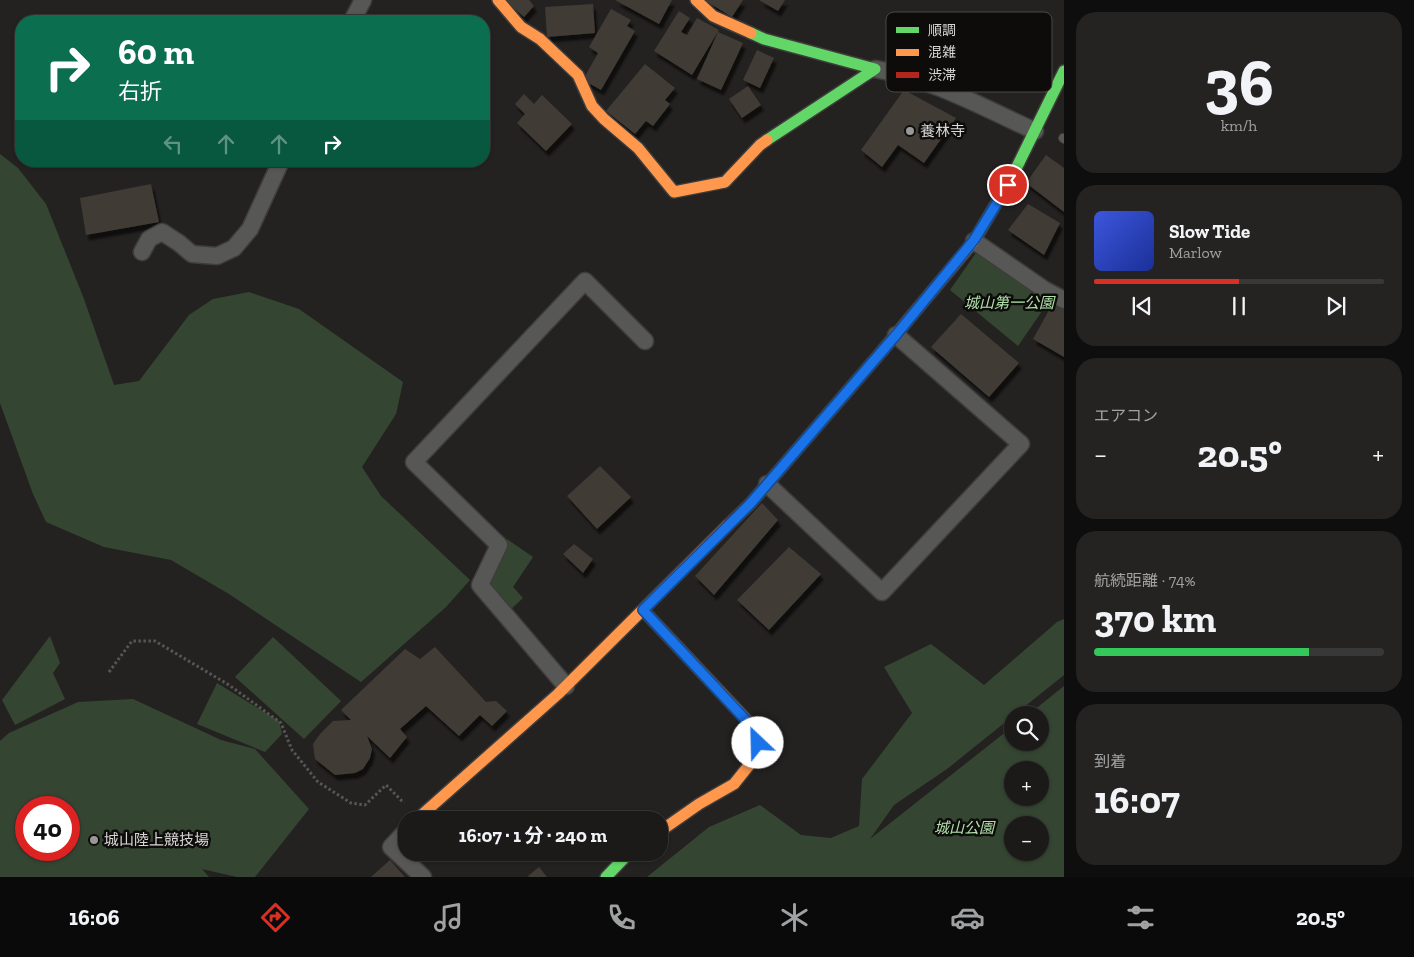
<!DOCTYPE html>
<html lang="ja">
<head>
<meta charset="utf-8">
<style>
	:root { --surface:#1b1a19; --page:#242322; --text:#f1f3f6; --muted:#a0a1a2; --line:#393838; --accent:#d93025 }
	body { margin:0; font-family:"Zilla Slab","Noto Sans JP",serif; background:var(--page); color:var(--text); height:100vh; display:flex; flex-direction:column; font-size:19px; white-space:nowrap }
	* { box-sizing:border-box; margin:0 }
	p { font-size:16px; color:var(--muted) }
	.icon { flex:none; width:28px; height:28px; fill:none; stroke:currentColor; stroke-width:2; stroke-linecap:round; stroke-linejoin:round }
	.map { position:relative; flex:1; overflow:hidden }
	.panel { display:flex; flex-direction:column; gap:12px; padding:12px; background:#0f0e0e; width:350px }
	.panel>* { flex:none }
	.top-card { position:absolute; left:15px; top:15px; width:475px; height:152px; border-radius:20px; box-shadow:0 1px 4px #0004,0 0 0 1px var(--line); background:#0b6e4f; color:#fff; overflow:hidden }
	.controls { position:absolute; left:1004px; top:706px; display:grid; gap:10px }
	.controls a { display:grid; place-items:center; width:45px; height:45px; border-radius:50%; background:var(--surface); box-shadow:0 1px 4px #0004,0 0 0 1px var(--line); font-size:25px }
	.speed { position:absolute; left:15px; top:796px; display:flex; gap:10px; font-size:25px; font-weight:700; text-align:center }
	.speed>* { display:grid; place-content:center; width:65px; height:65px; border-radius:50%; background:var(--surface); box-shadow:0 1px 4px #0004,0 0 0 1px var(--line); line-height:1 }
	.speed .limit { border:8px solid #d22; background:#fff; color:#111 }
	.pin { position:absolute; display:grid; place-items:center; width:42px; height:42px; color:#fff; margin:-21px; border:2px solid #fff; border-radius:50%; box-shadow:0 1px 5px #0007 }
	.me { position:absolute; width:55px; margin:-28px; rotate:336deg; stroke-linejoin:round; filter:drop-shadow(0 0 4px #0008) }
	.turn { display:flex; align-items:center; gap:18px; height:105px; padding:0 20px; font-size:22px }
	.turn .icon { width:65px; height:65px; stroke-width:2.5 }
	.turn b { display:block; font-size:35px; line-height:42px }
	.lanes { display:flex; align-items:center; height:48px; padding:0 20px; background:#0003; justify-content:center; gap:25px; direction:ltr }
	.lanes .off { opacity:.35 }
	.big { font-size:38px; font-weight:700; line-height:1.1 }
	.panel .widget { flex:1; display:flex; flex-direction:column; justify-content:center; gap:8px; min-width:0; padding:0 18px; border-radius:20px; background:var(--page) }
	.panel .dial { align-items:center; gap:0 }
	.dial b { font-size:65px; line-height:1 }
	.song { display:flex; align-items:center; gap:15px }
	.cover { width:60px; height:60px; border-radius:8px; background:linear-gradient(135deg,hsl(230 70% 55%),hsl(230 70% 35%)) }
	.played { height:5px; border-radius:2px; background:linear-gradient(90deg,var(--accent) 50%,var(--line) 50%) }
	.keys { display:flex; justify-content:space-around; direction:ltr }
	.heat { display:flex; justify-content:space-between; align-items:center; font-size:28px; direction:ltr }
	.charge { height:8px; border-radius:4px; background:linear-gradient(90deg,#34c759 74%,var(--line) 0) }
	.trip { position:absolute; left:398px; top:811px; width:270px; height:50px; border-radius:20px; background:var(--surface); box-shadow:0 1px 4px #0004,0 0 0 1px var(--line); font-weight:700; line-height:50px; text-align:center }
	.tabs { display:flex; height:80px; justify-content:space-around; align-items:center; background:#0b0a0a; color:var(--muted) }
	.tabs .icon { width:35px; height:35px }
	.tabs .current { color:var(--accent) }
	.tabs b { font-size:22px; color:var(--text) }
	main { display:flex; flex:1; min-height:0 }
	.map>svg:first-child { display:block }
	.green { fill:#344631; fill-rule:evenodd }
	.building { fill:#413b35; filter:url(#shadow) }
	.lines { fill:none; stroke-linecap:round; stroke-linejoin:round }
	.lane-casing { stroke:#3e3d3b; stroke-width:10 }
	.street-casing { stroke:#3e3d3b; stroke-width:19 }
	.fast-casing { stroke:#3e3d3b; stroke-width:14 }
	.slow-casing { stroke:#3e3d3b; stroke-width:14 }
	.jam-casing { stroke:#3e3d3b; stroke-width:14 }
	.path { stroke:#575655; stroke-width:3; stroke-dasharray:2.5 2.5; stroke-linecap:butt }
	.lane { stroke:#575756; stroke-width:8 }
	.street { stroke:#575756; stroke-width:16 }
	.fast { stroke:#63d668; stroke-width:11 }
	.slow { stroke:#ff974d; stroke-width:11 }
	.jam { stroke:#b3261e; stroke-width:11 }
	.route-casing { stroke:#114b97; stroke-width:12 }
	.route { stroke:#1a73e8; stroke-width:9 }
	.poi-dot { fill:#9a9896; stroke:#0d0c0b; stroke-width:2 }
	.labels { text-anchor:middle; stroke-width:5; stroke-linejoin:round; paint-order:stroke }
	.poi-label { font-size:15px; fill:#d9d7d5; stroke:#0d0c0b; text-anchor:start }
	.park-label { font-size:15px; font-style:italic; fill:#b1e1aa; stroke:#0d0c0b }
	.key { fill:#0d0c0b; stroke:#4a4948; stroke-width:1 }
	.key-label { font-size:14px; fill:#d9d7d5 }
</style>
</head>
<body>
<main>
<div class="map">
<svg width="1064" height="877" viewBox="0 0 1064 877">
	<defs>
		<filter id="shadow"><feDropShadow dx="3" dy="5.5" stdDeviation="1" flood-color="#0009"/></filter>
	</defs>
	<rect width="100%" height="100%" fill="#242221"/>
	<path class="green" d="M0 154 18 168 46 204 84 299 114 385 139 381 189 315 213 299 249 292 299 309 403 382 396 414 362 467 381 496 470 580 446 607 361 682 229 594 171 560 104 547 46 522 33 494 0 403Z
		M978 250 1051 298 1018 346 950 290Z
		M507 539 533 557 513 587 523 598 508 612 484 586Z
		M1064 619V675L947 769 894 805 870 839 1012 727V742H1040V715H1028L1064 686V877H647L709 827 760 805 801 835 831 838 859 826 862 779 912 713 884 667 931 644 984 685 1057 622ZM1012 770H1040V798H1012ZM1012 825H1040V852H1012Z
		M50 636 60 663 53 673 65 699 15 725 2 700Z
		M273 637 341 701 304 739 235 677Z
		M217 683 279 721 282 734 265 752 197 724Z
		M133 699 221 740 255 749 309 809 255 877H237L202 869 209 877H0V741L9 733 78 702ZM26 808H69V850H26Z"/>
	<path class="building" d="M504 0H529L534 6 524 17Z
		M615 0H672L659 24Z
		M704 0H743L732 17Z
		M759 0H785L778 11Z
		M593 4 595 33 547 37 545 7Z
		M611 9 631 20 627 26 635 31 601 90 583 80 598 53 589 47Z
		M679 11 690 18 681 32 687 35 697 18 719 30 692 75 654 51Z
		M718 32 743 43 721 90 697 79Z
		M757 50 774 58 760 88 743 80Z
		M645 64 675 88 665 100 670 104 653 126 646 121 635 134 606 111Z
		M748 86 761 105 742 118 729 99Z
		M904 90 956 118 924 163 898 145 882 167 861 150Z
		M524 94 534 104 542 95 572 124 546 151 517 123 525 114 515 104Z
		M1046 155 1064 168V212L1026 183Z
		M151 184 159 222 86 235 80 198Z
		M1028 204 1060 223 1044 255 1008 230Z
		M1053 303 1064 309V357L1033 339Z
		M961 314 1019 363 989 397 931 347Z
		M600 466 631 497 597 529 567 496Z
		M762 503 778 520 714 595 695 576Z
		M574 544 593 559 583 573 563 554Z
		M789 547 821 574 769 630 737 600Z
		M435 647 486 702 496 701 507 711 492 726 480 715 459 736 426 706 400 729 407 737 390 758 367 736 372 749 370 758 363 769 355 773 335 775 315 759 313 744 320 734 333 721 351 720 341 710 405 649 420 659Z
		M390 860 405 877H371Z
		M539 867 547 877H529L528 876Z"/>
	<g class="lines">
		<g class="lane-casing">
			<path id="lane" d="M1063 138 1064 139"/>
		</g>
		<g class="street-casing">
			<path id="street" d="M352 21 363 0
				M875 69C931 78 984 108 1035 131
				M974 241 1045 290 1064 300
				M142 252 149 239 162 232 179 243 192 254 217 256 234 248 250 229 281 161
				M767 484 882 592 1021 444 896 335
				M566 686 480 585 499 545 414 462 585 281 645 341
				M406 831 391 847 423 877"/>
		</g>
		<g class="fast-casing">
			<path id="fast" d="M751 33 764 39 875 69 767 140
				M999 199 1008 185 1064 71
				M606 877 630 852"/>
		</g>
		<g class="slow-casing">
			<path id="slow" d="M498 0 521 27 540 39 578 75 592 106 604 119 638 148 674 192 725 182 760 145 767 140
				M696 0 713 16 751 33
				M883 350 974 241 999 199
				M643 610 757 731 758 754 734 784 699 804 659 832
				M416 820 558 694 728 525"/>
		</g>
		<g class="jam-casing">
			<path id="jam" d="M728 525 750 504 883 350"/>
		</g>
		<path class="path" d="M109 672 132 641H155L229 685 281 723 292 750 318 782 351 803 365 805 386 785 404 803"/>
		<use href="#lane" class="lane"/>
		<use href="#street" class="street"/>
		<use href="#fast" class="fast"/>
		<use href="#slow" class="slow"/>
		<use href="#jam" class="jam"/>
	</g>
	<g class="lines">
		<g class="route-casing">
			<path id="route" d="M758 743 757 732 643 610 750 504 896 335 974 240 1008 185"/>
		</g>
		<use href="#route" class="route"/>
	</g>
	<g class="poi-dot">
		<circle cx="910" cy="131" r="5"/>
		<circle cx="94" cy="840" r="5"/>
	</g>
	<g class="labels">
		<g class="poi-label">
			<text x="920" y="136">養林寺</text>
			<text x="104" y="845">城山陸上競技場</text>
		</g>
		<g class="park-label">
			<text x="1009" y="308">城山第一公園</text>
			<text x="964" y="833">城山公園</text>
		</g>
	</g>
	<rect x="886" y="12" width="166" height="80" rx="8" class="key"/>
	<rect x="896" y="27" width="23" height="6" fill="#63d668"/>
	<rect x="896" y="49" width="23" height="7" fill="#ff974d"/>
	<rect x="896" y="72" width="23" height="6" fill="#b3261e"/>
	<g class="key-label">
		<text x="928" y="35">順調</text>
		<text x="928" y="57">混雑</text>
		<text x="928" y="80">渋滞</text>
	</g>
</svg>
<div class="controls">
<a><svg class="icon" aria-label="search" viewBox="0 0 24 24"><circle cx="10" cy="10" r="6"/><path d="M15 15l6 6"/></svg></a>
<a>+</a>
<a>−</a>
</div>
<div class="speed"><div class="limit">40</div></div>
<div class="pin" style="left:1008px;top:185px;background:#d93025"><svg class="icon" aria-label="arrive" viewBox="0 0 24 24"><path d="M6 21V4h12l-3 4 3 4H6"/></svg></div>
<svg class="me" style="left:758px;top:743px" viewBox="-20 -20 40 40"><circle r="19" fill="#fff"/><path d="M0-13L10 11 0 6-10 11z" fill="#1a73e8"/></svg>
<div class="trip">16:07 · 1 分 · 240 m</div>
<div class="top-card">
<div class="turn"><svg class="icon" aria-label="right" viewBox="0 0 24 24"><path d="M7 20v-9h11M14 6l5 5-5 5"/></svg><div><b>60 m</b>右折</div></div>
<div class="lanes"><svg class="icon off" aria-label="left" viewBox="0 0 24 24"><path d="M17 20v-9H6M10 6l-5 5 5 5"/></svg><svg class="icon off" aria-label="ahead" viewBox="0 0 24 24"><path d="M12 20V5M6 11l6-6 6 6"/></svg><svg class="icon off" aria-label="ahead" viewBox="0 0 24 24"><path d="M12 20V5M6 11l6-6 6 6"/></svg><svg class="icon" aria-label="right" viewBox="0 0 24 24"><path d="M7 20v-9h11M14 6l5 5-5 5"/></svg></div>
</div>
</div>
<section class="panel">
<div class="widget dial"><b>36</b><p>km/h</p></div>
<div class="widget">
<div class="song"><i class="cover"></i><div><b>Slow Tide</b><p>Marlow</p></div></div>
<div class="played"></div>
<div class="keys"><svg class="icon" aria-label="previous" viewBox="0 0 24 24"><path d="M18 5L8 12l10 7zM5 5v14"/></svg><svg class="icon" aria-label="pause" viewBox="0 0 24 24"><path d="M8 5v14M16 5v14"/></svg><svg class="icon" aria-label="next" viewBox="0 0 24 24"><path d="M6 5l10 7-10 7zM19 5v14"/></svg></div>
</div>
<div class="widget"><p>エアコン</p>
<div class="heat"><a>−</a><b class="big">20.5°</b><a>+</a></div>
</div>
<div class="widget"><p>航続距離 · 74%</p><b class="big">370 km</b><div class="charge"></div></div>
<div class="widget"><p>到着</p><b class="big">16:07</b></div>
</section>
</main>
<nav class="tabs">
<b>16:06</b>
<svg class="icon current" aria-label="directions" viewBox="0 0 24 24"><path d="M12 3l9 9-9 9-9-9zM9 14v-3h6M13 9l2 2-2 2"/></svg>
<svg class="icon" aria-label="music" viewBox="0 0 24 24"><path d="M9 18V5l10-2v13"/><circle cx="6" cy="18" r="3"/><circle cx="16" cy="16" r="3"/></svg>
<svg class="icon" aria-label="phone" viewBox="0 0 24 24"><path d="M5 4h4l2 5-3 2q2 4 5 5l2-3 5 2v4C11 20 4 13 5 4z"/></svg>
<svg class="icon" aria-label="climate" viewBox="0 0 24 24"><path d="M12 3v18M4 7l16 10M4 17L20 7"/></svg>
<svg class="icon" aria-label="car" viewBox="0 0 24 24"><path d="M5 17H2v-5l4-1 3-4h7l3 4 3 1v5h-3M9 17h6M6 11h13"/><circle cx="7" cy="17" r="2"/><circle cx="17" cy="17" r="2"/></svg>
<svg class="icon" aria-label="filters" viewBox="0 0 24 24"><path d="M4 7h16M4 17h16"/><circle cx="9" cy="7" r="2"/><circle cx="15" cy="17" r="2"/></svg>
<b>20.5°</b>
</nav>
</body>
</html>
